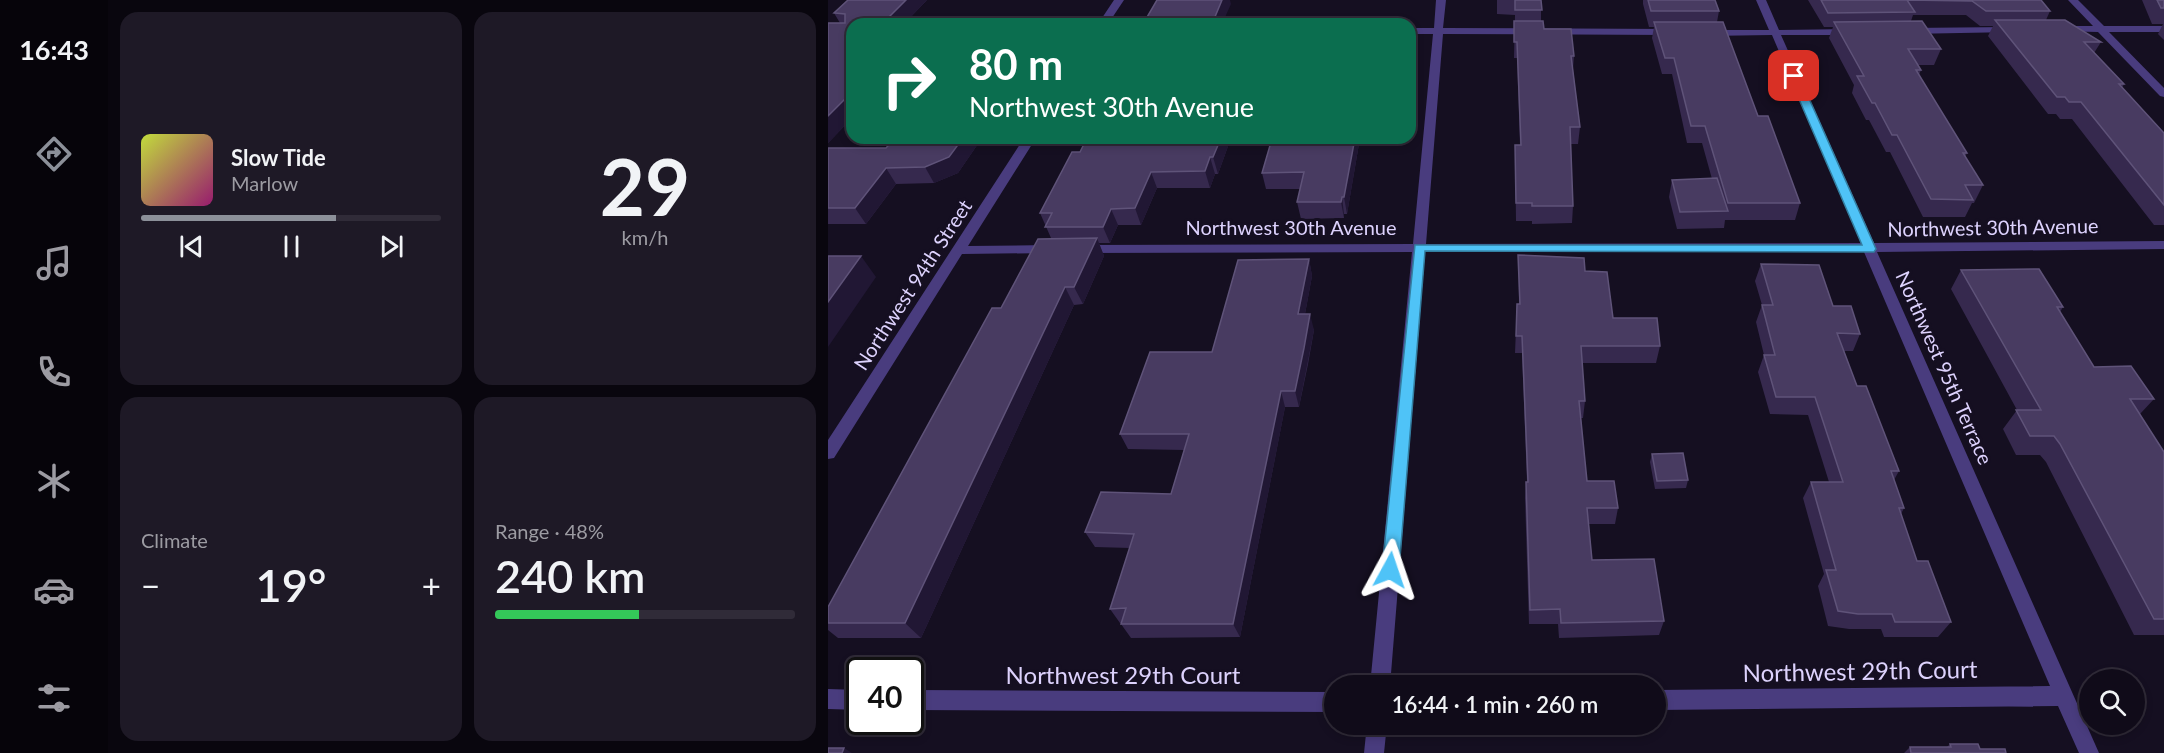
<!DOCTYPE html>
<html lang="en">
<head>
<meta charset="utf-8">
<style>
	:root { --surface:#100b19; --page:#1e1926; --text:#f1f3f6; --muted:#9c9ba2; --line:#302b38; --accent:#8c9099 }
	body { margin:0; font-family:Lato,sans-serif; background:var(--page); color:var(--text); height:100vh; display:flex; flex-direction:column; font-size:22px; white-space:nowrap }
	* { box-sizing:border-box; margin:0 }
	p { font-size:20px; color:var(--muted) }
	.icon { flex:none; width:33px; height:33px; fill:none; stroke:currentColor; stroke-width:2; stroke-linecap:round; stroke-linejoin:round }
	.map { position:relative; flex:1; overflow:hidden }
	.details { display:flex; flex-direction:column; gap:12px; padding:12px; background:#09060e; width:720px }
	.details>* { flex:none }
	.hud { position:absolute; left:18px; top:18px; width:570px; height:126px; border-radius:18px; box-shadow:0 3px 9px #0003,0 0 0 2px var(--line); background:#0b6e4f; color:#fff; overflow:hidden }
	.controls { position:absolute; left:1251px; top:669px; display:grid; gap:12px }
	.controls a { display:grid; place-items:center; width:66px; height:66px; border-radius:50%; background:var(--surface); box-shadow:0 3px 9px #0003,0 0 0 2px var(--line); font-size:30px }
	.speed { position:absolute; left:18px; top:657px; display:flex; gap:12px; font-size:30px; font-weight:700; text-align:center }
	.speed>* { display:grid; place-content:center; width:78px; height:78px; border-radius:50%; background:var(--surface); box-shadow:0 3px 9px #0003,0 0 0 2px var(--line); line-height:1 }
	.speed .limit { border:3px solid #111; border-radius:9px; background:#fff; color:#111 }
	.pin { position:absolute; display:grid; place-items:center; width:51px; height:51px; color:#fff; margin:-26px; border-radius:12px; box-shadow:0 3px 9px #0006 }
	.me { position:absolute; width:66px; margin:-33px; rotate:5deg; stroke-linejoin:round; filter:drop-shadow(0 0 4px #0008) }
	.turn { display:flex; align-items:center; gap:21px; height:126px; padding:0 24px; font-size:27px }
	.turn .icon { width:78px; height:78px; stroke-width:2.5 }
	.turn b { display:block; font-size:42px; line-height:51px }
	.big { font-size:45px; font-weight:600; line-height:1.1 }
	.details .widget { flex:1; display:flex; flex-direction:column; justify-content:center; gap:9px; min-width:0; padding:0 21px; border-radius:18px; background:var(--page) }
	.details .dial { align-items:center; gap:0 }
	.dial b { font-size:78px; line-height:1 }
	.song { display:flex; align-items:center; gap:18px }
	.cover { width:72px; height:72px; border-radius:9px; background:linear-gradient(135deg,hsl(70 70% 55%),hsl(320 70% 35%)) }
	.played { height:6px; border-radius:3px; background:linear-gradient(90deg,var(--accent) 65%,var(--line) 65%) }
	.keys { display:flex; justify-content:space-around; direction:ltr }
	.heat { display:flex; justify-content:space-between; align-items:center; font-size:33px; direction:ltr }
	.charge { height:9px; border-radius:4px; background:linear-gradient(90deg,#34c759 48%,var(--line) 0) }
	.details .tiles { flex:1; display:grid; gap:12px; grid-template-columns:repeat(2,1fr) }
	.trip { position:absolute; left:496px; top:675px; width:342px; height:60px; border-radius:30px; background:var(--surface); box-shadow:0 3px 9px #0003,0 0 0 2px var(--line); font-weight:600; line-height:60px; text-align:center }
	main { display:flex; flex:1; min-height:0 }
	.tabs { display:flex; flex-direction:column; width:108px; justify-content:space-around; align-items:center; background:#06040a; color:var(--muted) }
	.tabs .icon { width:42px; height:42px }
	.tabs .current { color:var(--accent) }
	.tabs b { font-size:27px; color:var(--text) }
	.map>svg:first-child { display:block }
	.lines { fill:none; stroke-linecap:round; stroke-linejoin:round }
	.minor { fill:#493c7e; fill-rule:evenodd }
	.wall { fill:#36294e }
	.shaded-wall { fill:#211734 }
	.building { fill:#483b61; stroke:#5f5379; stroke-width:1.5 }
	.route { fill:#4fc3f7; stroke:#337fa1; stroke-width:1.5 }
	.labels { text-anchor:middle; stroke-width:6; stroke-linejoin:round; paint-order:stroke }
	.street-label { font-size:20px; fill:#ddd2fd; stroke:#150f21 }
	.near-street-label { font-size:24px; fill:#ddd2fd; stroke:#150f21 }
</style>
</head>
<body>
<main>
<nav class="tabs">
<b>16:43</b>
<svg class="icon current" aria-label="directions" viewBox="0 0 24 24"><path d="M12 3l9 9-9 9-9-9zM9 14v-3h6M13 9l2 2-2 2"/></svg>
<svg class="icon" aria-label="music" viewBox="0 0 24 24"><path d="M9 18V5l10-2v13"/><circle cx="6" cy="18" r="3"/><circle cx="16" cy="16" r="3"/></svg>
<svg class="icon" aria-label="phone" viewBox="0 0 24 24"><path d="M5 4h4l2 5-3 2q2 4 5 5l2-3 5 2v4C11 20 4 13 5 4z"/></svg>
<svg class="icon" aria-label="climate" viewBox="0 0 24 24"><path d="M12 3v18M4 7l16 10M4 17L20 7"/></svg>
<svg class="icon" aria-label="car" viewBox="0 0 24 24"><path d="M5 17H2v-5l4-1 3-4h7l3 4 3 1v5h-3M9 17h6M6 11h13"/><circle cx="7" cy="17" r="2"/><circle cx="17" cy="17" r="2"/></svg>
<svg class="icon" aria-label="filters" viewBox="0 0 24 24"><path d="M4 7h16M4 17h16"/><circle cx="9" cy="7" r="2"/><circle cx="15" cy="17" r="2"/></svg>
</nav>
<section class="details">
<div class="tiles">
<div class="widget">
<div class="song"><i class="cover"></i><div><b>Slow Tide</b><p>Marlow</p></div></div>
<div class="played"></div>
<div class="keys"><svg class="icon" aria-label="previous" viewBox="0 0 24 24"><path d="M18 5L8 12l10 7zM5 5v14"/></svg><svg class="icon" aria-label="pause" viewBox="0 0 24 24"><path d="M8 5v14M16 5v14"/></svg><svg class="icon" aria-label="next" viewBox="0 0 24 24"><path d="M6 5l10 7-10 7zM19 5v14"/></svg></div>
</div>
<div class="widget dial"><b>29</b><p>km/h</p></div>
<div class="widget"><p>Climate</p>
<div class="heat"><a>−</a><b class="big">19°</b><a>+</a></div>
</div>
<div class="widget"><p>Range · 48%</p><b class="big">240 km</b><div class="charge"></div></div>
</div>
</section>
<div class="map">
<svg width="1336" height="753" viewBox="0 0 1336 753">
	<rect width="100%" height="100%" fill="#150f21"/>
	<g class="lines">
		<path class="minor" d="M286 0H296L280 24H270Z
			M608 0H618L615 28 843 29 848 32 843 35 615 34 598 244 1033 243 944 35 879 36 874 33 879 30H941L928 0H938L951 30 1023 29 1028 32 1023 35H953L1046 243 1336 241V249L1049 252 1271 753H1251L1230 706 828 710V690L1222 686 1036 252H597L562 686H542L584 252 253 253 246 249 253 245 585 244 605 34H582V28H606Z
			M1240 0H1250L1276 26H1336V32H1281L1336 88V97L1332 96 1270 32 1230 31V27L1233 26H1265Z
			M1182 27 1185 28V32L1080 34 1075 31 1080 28Z
			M196 138H208L140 246 223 245 230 249 223 253 134 254 6 458 0 459V440Z
			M0 689 32 690V710L0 709Z
			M82 690 507 692V712L82 710Z
			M539 724H559L556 753H536Z"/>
	</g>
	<path class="wall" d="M99 0 76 24H24V118L0 143V23H12L6 13Z
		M669 0H713V21L716 29 746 56 745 69 752 127 750 144H743L745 206 744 223 704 224V221H688L687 145H692L689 58H686L687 15 669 14Z
		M815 0H887L891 11 889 22 930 116 972 203 967 220H897L896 228 849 229 841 197 844 180 884 179 874 143H859L844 74H834L824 38 826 27H821L815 4Z
		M980 0H1213L1222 11 1218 20 1273 42 1266 53 1296 84 1294 88 1336 133V225H1326L1244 119H1232L1228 114H1220L1160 36 1165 26H1152L1138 15H1085L1083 21 1113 49 1106 65H1090L1093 70 1091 75 1139 153 1137 157 1155 185 1146 203H1144L1137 217H1095L1062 152H1058L1041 120H1038L1024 93 1026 85 1001 38 1005 27H996Z
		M1314 0H1336V40L1330 34 1335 24H1324Z
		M67 138H154L130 173 106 183 68 184 38 224H0V148H58Z
		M259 138H403L390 174H387L382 188H329L313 225H290L282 243H271L276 256 255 304 246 305 93 638H10L0 630V623L173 308 223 238 212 213 252 152Z
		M459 138H532L519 214H516V218L473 219 469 202 472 189H438L434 173 457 142Z
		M690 255 757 271 785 318 832 346 828 363H754L757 401 755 418H753L759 481 790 508 787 524H761L764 560 836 621 831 635 731 638 730 624H701L697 498 698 482H699L694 353H687L689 304H691Z
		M481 259 484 276 477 314 486 330 480 364 471 407H457L412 637 303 638 293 624 294 623H292L282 609 302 548 267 547 257 532 343 494 356 450 300 449 292 434 384 352Z
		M933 264 1005 306 1032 334 1025 351H1016L1029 386 1071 471 1066 480 1076 508 1073 514 1089 561 1123 622 1110 637H1056L1053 629H1021L1000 626 990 586 996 574 975 498 983 482H1001L980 415 942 414 930 372 936 355 928 322 934 305 927 281Z
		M1133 270 1235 307 1232 312 1266 367 1326 399 1312 414 1336 452V635H1306L1218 462 1212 455H1188L1175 429 1189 410 1123 289Z
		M824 454 860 480 858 488 827 489 822 462Z
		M1122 744 1152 749 1178 753H1076L1082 747H1119Z"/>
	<path class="shaded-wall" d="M78 0H99L76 24H54Z
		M394 0H402L403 4 394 24H384Z
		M24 92V118L0 143V116Z
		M135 138H154L130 173 106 183 97 167Z
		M393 138H403L390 174 385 157Z
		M527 138H532L519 214 516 197Z
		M382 157 387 174 382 188 377 171Z
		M58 168 68 184 38 224 27 208Z
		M323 172 329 188 313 225 307 208Z
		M514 197 516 214V218L513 202Z
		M283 209 290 225 282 243 275 227Z
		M269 238 276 256 255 304 246 287Z
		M33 256 48 277 0 347V302Z
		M481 259 484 276 474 330 470 314Z
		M237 287 246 305 93 638 77 623Z
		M482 314 486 330 471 407 467 391Z
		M453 391 457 407 412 637 405 624Z
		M16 748 24 753H14Z"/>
	<path class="building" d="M20 0H78L54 24H24V92L0 116V23H17V14L6 13Z
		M329 0H394L384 24H315Z
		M687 0H713L714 10H687Z
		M820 0H887L891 11H823Z
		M993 0H1213L1222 11H1158L1144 1 1079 0 1087 12 1000 13Z
		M1329 0H1336V8H1333Z
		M1167 20H1237L1273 42H1256L1296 84H1291L1336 133V205L1253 102H1241L1237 97H1229Z
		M686 21H715L716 29H743L746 56H743L752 127H742L745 206H704V203H688L687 145H693L689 42H686Z
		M1094 21 1113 49H1080L1093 70H1088L1139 153H1135L1155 185H1137L1145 200 1103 199 1069 135H1064L1047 103H1044L1029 76H1036L1006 22Z
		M826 22H895L930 116H940L972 203H900L877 126H863L846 58H837Z
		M67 138H135L121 157 97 167 58 168 27 208H0V148H58Z
		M259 138H393L385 157H382L377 171 323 172 307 208 283 209 275 227H217L224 213H212L244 152H252Z
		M459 138H527L516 197H514L513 202H469L476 172 434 173 443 142H457Z
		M889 178 900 211 852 212 844 180Z
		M269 238 246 287H237L77 623H0V607L164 308H173L210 239Z
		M690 255 756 258 757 271 779 272 785 318H829L832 346H753L757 401H751L759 481H786L790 508H759L764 560 826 559 836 621 733 623 732 609 702 610 698 482H700L694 336H688L689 304H692Z
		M0 256H33L0 302Z
		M481 259 470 314H482L476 348 467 391H453L405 624H293L298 608 282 609 306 534 257 532 273 492 343 494 361 434H292L322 352H384L410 260Z
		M933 264 991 265 1005 306H1023L1032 334 1009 333 1029 386H1038L1071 471H1063L1076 508H1071L1089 561H1100L1123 622H1067L1064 614H1030L1010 611 998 570H1008L983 482H1015L987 397H948L936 355H947L934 305H945Z
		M1211 269 1235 307H1229L1266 367 1303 366 1326 399H1302L1336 452V619H1326L1232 444 1226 436H1202L1188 410H1213L1133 270Z
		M855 453 860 480 829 481 824 454Z
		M1122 744H1150L1152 749H1177L1178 753H1083L1082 747H1123Z
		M0 748H16L14 753H0Z"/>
	<path class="route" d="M963 74 971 76 1048 249 1046 252 597 251 571 570 568 575 562 577 557 575 554 570 587 245H1034L961 76Z"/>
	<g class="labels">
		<g class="street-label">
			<text x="463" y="235">Northwest 30th Avenue</text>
			<text transform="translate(1165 228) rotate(-1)" y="7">Northwest 30th Avenue</text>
			<text transform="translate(85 285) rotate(-57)" y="7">Northwest 94th Street</text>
			<text transform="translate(1116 368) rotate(66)" y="7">Northwest 95th Terrace</text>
		</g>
		<g class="near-street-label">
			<text transform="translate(1032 672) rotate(-1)" y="8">Northwest 29th Court</text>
			<text x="295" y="684">Northwest 29th Court</text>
		</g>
	</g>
</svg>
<div class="controls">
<a><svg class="icon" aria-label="search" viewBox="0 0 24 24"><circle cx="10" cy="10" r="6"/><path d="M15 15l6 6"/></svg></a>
</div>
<div class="speed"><div class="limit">40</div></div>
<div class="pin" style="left:966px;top:76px;background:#d93025"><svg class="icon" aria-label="arrive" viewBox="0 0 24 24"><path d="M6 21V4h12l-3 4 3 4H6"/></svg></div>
<svg class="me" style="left:562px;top:570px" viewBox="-20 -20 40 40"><path d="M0-17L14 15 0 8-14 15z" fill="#4fc3f7" stroke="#fff" stroke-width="4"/></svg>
<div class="trip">16:44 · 1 min · 260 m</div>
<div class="hud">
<div class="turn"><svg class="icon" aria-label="right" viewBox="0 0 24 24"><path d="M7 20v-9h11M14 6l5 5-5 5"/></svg><div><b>80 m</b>Northwest 30th Avenue</div></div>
</div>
</div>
</main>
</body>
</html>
